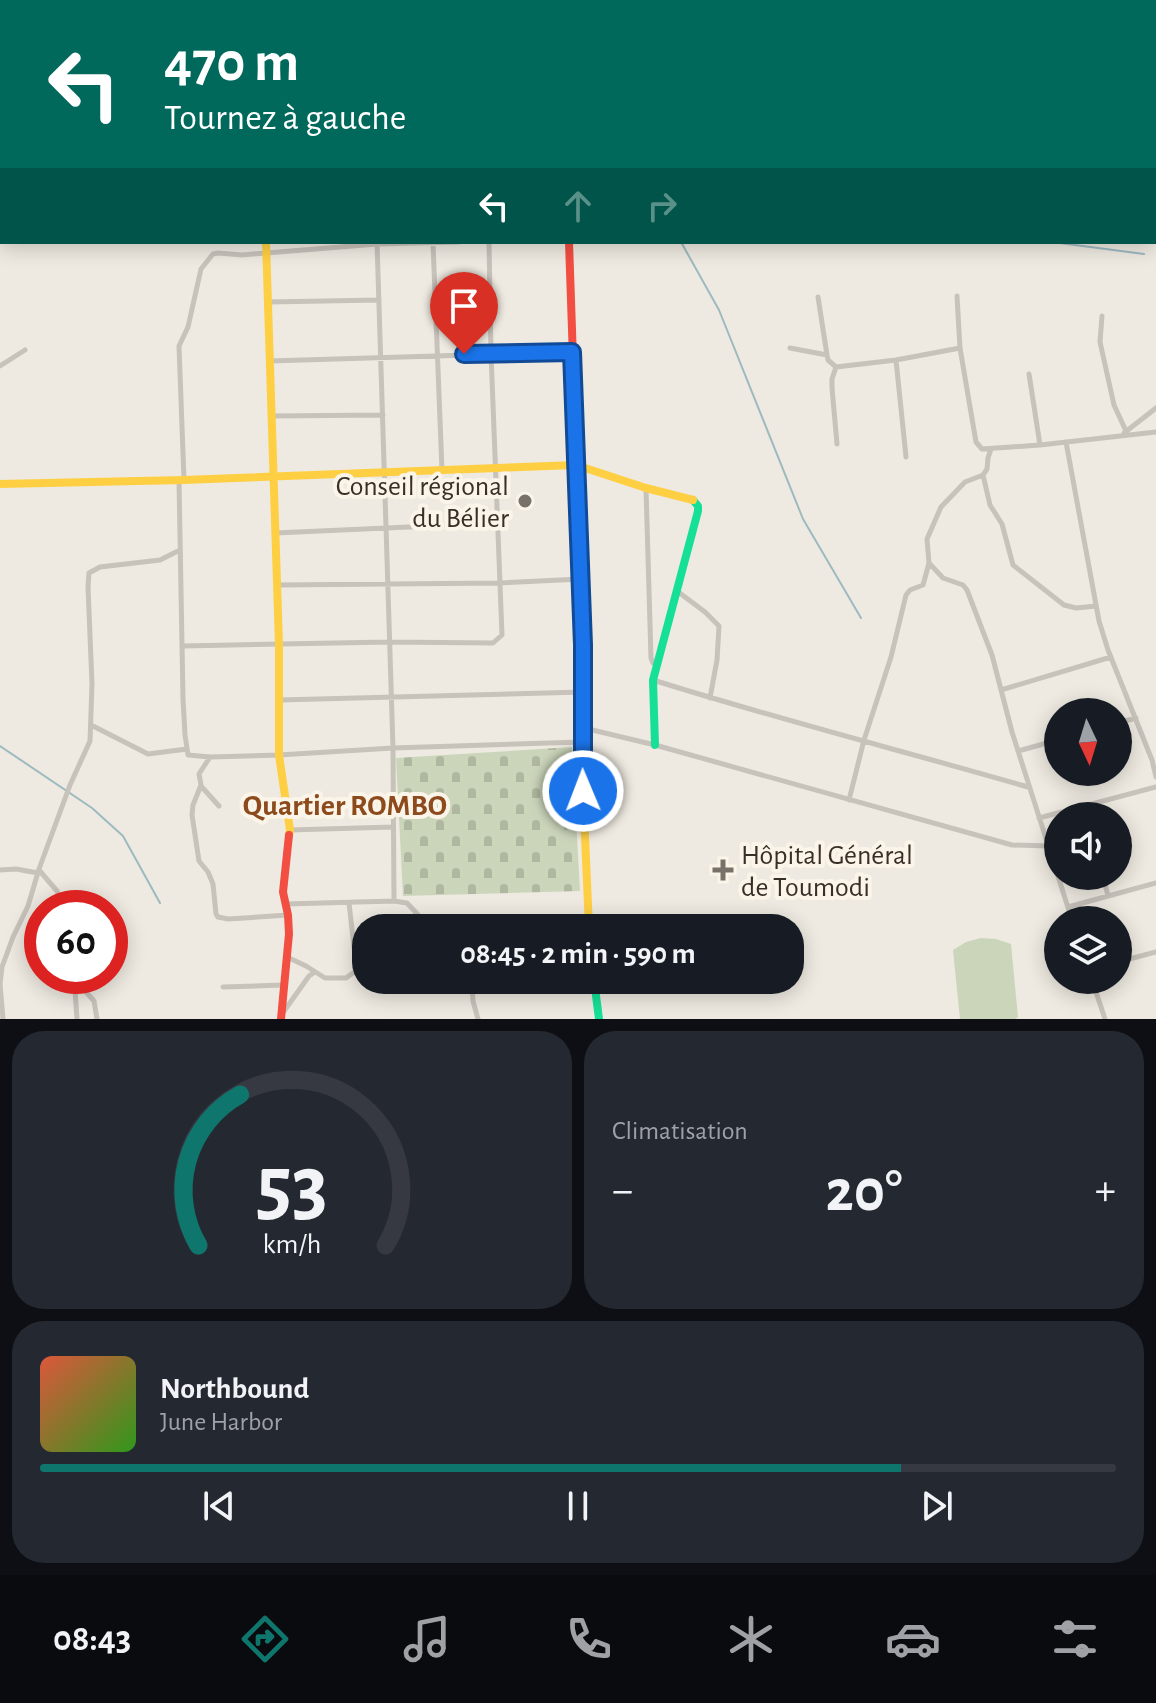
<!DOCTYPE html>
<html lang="fr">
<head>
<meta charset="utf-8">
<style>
	:root { --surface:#171b24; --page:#242831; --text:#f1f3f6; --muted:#9ea1a6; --line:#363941; --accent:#0f766e }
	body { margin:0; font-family:"Alegreya Sans",sans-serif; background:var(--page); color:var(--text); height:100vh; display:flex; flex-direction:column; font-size:30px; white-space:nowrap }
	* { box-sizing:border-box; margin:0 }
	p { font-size:26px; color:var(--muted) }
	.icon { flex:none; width:44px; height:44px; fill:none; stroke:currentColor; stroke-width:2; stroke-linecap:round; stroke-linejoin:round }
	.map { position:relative; height:1019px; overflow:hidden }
	.details { display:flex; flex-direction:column; gap:12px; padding:12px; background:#0d0f14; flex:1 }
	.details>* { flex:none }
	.top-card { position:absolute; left:0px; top:0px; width:1156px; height:244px; box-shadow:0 4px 20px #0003; background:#00695c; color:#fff; overflow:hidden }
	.needle { width:52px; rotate:176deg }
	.controls { position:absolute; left:1044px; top:698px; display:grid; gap:16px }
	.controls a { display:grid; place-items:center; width:88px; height:88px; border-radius:50%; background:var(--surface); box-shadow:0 4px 20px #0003; font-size:40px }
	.speed { position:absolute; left:24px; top:890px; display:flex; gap:16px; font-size:40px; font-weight:700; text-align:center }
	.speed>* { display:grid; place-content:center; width:104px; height:104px; border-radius:50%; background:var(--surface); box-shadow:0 4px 20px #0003; line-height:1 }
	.speed .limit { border:12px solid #d22; background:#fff; color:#111 }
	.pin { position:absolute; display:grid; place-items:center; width:68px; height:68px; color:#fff; margin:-82px -34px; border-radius:50% 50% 50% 0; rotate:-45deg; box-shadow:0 0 8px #0007 }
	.pin .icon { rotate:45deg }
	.me { position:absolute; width:88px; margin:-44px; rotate:359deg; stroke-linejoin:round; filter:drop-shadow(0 0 6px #0008) }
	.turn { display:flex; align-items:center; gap:28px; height:168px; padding:0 32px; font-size:36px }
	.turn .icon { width:104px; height:104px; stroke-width:2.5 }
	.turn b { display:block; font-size:56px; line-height:68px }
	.lanes { display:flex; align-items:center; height:76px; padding:0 32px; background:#0003; justify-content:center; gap:40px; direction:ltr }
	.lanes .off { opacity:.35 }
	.big { font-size:60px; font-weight:600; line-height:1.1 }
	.details .card { flex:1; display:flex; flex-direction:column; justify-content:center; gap:12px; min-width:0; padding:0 28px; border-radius:32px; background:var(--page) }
	.details .dial { align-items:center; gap:0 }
	.dial svg { height:208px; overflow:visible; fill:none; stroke:var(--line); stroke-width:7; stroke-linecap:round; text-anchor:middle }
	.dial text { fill:var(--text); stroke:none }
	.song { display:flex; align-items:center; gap:24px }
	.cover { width:96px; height:96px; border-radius:12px; background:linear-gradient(135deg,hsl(10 70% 55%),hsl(110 70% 35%)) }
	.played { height:8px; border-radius:4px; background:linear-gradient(90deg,var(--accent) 80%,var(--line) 80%) }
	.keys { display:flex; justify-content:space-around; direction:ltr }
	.heat { display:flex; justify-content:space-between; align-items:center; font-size:44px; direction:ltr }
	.details .tiles { flex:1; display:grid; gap:12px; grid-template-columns:1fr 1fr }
	.card:last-child { grid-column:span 2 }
	.trip { position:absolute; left:352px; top:914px; width:452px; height:80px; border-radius:32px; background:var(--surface); box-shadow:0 4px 20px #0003; font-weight:600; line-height:80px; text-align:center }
	.dock { display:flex; height:128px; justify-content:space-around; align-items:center; background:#090b0e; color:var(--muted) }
	.dock .icon { width:56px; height:56px }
	.dock .current { color:var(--accent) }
	.dock b { font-size:36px; color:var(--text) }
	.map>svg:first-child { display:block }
	.cemetery { fill:url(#cemetery-stones) }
	.garden { fill:#cbd5ba }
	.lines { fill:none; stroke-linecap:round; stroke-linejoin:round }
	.stream { stroke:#9cbac0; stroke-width:2 }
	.street { stroke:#c7c2ba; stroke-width:5 }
	.fast { stroke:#16e098; stroke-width:8 }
	.slow { stroke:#ffcf43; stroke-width:8 }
	.jam { stroke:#f24e42; stroke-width:8 }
	.route-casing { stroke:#114b97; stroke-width:20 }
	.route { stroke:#1a73e8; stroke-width:14 }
	.poi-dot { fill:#787169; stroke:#fbf5e9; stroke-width:3 }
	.labels { text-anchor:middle; stroke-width:8; stroke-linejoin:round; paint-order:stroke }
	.poi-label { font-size:28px; fill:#383028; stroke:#fbf5e9; text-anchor:end }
	.neighbourhood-label { font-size:30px; font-weight:bold; fill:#8c4a1d; stroke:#fbf5e9 }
</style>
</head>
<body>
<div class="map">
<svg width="1156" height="1019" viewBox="0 0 1156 1019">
	<defs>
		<pattern id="cemetery-stones" width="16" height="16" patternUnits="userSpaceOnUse" patternTransform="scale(2)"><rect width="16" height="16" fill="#cbd5ba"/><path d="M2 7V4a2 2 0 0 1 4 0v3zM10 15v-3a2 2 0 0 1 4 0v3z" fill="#afb7a0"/></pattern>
	</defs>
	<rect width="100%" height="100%" fill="#eeeae1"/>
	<path class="cemetery" d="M572 747 580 891 403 896 396 758Z"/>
	<path class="garden" d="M981 938 996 939 1011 944 1018 1017 1016 1019H960L953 950 966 942Z"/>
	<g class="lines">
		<path class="stream" d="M523 0V2
			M681 242 719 310 803 519 861 618
			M1052 242 1144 254
			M0 746 92 808 123 836 160 903"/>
		<path class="street" d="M344 0 346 2
			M849 0 850 2
			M639 2 641 0
			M683 2 693 0
			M783 2 785 0
			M1062 2V0
			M1154 44H1156
			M1154 119H1156
			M0 145H2
			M377 242 393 748 394 901
			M433 243 442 470
			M957 296 960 348 976 442 982 449 1040 445 1156 432
			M818 297 827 355 828 360 836 367 896 360 960 348
			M268 302 379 300
			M1102 316 1100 342 1114 405 1126 431
			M790 348 827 355
			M896 360 906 457
			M269 361 572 352
			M0 366 25 350
			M836 367 832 379V388L837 444
			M1029 374 1040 445
			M272 416 383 415
			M1124 433 1156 408
			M1066 442 1099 621 1108 650 1152 760 1156 777
			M983 475 990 505 1002 524 1013 565 1064 605 1076 608 1096 606
			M184 480 179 346 188 327 201 269 213 254 218 253 242 255 377 244 459 242
			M179 481 183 699 185 735 188 755 210 757 279 755 393 748 583 742
			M646 489 651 658 653 663 657 665
			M275 533 498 523
			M929 563 943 578 963 585 967 590 992 655 1012 732 1072 920
			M278 585 500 583 581 579
			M677 591 705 612 719 626 717 660 710 698
			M183 646 389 642 493 643 502 635 491 353 489 242
			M653 680C777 719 903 751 1028 787
			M1001 690 1111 657
			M280 700 583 692
			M1118 723 1136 718
			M91 725 148 754 187 749
			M584 728 655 745 1012 845 1048 846
			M1018 751 1058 740
			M210 757 199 774 201 785 193 805 192 815 199 861 208 872 213 884 216 914 218 917 228 919 288 915
			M201 786 219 806
			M849 800 864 740 891 657 906 595 910 590 923 585 929 563 927 539 941 507 965 482 983 475 987 469 988 458 991 449
			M1039 818 1156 787
			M290 830 393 827
			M0 870 16 869 38 873
			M39 870 57 891 65 908
			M1103 876 1108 896
			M349 903 356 965 364 984
			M286 904 394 901 407 903 422 919 427 928
			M1068 907 1156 883
			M287 957 306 966 325 978H346L357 970
			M1118 962 1156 952
			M74 976 77 1019
			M78 976 86 992 94 1001 97 1019
			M471 980 475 983 472 985 473 1001 478 1019
			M1092 980 1105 1019
			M223 987 283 985
			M282 1014 309 976 315 972
			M3 1019 0 984 2 967 13 937 28 906 39 869 70 785 90 741 92 684 88 587 89 573 100 567 160 560 180 550"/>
		<path class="fast" d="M655 745 653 680 698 511V506L693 500
			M594 980 599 1019"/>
		<path class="slow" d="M560 0V2
			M266 242 279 645V755L290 830 289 835
			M0 484 184 480 576 465 646 488 693 500
			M581 593 583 791 589 928"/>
		<path class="jam" d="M569 242 581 593
			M281 1019 289 934 288 915 283 892 289 835"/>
	</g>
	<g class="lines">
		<g class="route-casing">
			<path id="route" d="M464 354 572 352 583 645V791"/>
		</g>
		<use href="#route" class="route"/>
	</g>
	<g class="poi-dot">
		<circle cx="525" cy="501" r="8"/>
		<path d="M719 858h8v8h8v8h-8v8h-8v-8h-8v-8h8z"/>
	</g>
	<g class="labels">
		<g class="poi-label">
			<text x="509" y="495">Conseil régional<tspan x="509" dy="32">du Bélier</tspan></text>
			<text x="741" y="864" text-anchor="start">Hôpital Général<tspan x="741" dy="32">de Toumodi</tspan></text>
		</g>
		<g class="neighbourhood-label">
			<text x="345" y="815">Quartier ROMBO</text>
		</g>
	</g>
</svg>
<div class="controls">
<a><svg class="needle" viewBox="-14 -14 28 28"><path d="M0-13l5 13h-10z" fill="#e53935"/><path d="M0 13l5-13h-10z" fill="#9ea1a6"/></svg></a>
<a><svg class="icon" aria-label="sound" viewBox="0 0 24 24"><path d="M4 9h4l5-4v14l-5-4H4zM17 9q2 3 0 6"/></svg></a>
<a><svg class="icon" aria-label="layers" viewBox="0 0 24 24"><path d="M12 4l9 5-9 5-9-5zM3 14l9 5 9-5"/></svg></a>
</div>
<div class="speed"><div class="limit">60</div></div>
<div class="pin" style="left:464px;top:354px;background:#d93025"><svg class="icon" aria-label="arrive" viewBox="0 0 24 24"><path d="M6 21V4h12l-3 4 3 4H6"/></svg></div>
<svg class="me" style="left:583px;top:791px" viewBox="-20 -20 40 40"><circle r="17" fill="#1a73e8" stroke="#fff" stroke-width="3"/><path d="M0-11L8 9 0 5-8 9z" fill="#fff"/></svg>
<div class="trip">08:45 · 2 min · 590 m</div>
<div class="top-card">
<div class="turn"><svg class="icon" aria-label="left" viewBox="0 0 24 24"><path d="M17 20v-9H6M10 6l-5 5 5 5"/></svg><div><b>470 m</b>Tournez à gauche</div></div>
<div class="lanes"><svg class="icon" aria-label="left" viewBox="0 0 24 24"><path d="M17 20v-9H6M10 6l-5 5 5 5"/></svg><svg class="icon off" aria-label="ahead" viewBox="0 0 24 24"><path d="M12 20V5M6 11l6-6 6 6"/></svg><svg class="icon off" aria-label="right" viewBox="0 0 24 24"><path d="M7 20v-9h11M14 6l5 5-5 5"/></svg></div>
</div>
</div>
<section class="details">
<div class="tiles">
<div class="card dial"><svg viewBox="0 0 100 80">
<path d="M14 69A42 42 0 1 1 86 69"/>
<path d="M14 69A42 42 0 0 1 30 11" stroke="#0f766e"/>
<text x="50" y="56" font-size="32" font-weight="700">53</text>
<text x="50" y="72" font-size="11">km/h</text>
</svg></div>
<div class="card"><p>Climatisation</p>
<div class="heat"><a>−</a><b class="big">20°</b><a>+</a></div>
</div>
<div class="card">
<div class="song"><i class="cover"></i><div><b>Northbound</b><p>June Harbor</p></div></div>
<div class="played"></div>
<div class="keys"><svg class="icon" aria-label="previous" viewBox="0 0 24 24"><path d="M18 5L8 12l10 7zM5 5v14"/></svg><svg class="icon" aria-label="pause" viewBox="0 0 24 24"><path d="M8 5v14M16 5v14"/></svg><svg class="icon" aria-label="next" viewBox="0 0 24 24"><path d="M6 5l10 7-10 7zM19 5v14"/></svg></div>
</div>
</div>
</section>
<nav class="dock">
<b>08:43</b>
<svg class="icon current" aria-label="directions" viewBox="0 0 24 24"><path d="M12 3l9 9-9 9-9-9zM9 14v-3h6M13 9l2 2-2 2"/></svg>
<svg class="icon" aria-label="music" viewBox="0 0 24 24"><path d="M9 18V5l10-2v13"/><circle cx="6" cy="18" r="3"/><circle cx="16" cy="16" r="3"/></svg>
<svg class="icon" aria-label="phone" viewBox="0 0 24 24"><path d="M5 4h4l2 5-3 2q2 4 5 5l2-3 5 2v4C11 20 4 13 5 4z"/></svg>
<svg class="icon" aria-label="climate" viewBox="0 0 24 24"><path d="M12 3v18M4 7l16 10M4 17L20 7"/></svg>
<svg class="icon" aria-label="car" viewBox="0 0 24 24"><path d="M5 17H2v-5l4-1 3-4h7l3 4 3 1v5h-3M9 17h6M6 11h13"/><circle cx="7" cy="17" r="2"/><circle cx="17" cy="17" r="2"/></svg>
<svg class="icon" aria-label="filters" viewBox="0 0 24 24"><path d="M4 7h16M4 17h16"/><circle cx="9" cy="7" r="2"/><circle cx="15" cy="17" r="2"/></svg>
</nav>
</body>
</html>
